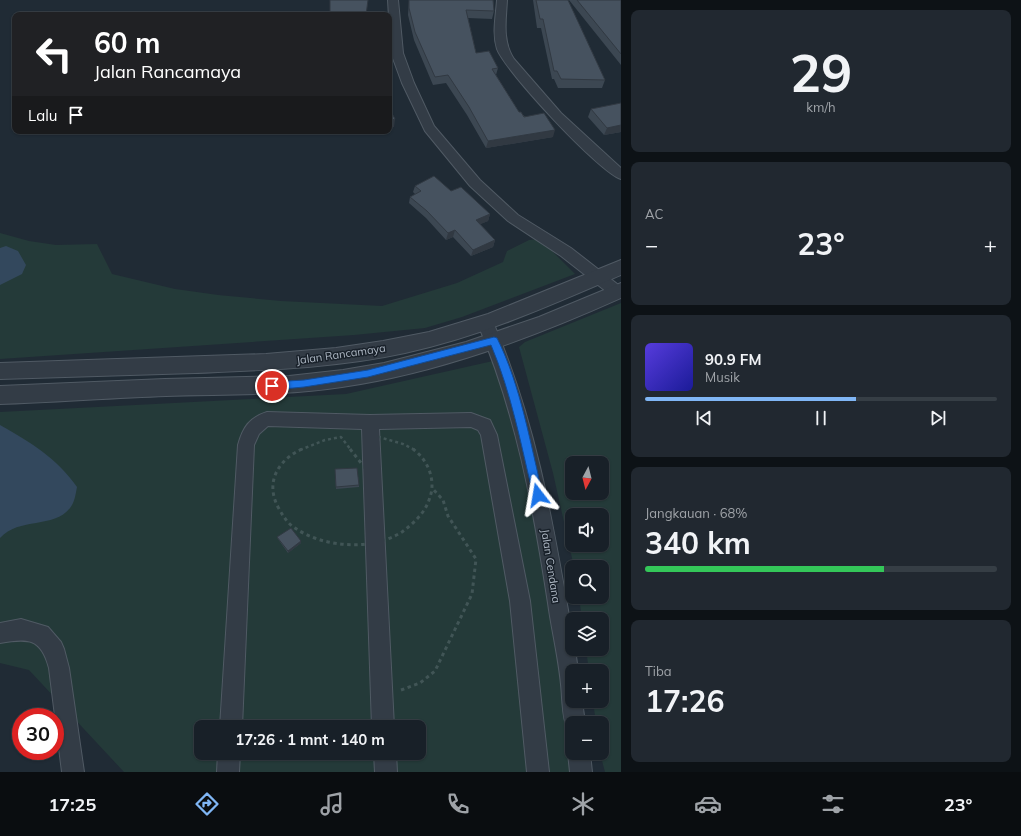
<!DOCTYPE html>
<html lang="id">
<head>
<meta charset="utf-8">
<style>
	:root { --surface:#182028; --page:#212830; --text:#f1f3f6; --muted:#9fa3a8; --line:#363e45; --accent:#80b6f5 }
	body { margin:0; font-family:Mulish,sans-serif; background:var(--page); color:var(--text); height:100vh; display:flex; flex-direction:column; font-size:15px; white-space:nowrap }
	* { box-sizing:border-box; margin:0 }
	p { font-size:13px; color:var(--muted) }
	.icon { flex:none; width:22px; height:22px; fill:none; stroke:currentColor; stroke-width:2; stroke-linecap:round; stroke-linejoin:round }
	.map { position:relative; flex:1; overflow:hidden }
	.side { display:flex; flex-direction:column; gap:10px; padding:10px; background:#0d1216; width:400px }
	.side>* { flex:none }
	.top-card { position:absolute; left:12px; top:12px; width:380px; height:122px; border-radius:8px; box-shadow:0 1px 3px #0004,0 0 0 1px var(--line); background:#202124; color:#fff; overflow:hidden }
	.needle { width:26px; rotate:187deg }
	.tools { position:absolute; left:565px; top:456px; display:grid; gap:8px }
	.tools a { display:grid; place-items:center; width:44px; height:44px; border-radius:8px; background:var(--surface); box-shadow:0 1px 3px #0004,0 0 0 1px var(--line); font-size:20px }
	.speed { position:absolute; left:12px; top:708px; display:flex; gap:8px; font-size:20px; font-weight:700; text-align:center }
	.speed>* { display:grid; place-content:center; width:52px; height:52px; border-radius:50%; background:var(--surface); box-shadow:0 1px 3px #0004,0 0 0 1px var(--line); line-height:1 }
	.speed .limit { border:6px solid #d22; background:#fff; color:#111 }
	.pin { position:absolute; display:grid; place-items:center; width:34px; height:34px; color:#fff; margin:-17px; border:2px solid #fff; border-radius:50%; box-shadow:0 1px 4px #0007 }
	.me { position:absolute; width:44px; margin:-22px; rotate:346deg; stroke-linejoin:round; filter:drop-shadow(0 0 3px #0008) }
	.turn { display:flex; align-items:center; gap:14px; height:84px; padding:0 16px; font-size:18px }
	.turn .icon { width:52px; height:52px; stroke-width:2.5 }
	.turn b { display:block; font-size:28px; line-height:34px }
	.then { display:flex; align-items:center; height:38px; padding:0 16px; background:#0003; gap:8px; font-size:15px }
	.big { font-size:30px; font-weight:700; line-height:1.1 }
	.side .tile { flex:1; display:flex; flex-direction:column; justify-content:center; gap:6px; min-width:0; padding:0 14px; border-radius:8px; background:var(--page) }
	.side .dial { align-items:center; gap:0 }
	.dial b { font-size:52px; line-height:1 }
	.song { display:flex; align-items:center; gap:12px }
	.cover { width:48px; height:48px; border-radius:6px; background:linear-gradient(135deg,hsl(250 70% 55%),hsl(240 70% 35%)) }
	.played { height:4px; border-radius:2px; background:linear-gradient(90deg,var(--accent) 60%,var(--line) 60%) }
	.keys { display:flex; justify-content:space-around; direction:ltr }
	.heat { display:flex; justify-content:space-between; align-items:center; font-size:22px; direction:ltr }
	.charge { height:6px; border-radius:3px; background:linear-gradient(90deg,#34c759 68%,var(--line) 0) }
	.trip { position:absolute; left:194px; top:720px; width:232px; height:40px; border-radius:8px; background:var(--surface); box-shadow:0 1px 3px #0004,0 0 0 1px var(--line); font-weight:700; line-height:40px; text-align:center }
	.tabs { display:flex; height:64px; justify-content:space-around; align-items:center; background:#0a0d10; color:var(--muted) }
	.tabs .icon { width:28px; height:28px }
	.tabs .active { color:var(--accent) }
	.tabs b { font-size:18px; color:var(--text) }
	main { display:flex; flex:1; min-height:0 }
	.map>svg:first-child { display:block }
	.green { fill:#243a39; fill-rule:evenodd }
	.water { fill:#33485d }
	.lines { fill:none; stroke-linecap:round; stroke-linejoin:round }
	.minor-casing { stroke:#505a64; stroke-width:2 }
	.tertiary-casing { stroke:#505a64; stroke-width:2 }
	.path-far1 { stroke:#415556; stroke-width:2.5; stroke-dasharray:3 3; stroke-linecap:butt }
	.path { stroke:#415556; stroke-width:3; stroke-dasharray:3.5 3.5; stroke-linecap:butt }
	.minor { fill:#333c46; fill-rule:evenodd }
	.tertiary { fill:#333c46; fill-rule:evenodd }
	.wall { fill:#3c4752 }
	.shaded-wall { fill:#313942 }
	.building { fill:#46525f; stroke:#313942 }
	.route { fill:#1a73e8; stroke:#114b97 }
	.labels { text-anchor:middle; stroke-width:3; stroke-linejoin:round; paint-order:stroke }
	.street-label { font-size:11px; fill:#adb7c3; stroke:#19212a }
</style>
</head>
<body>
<main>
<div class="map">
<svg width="621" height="772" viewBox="0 0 621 772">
	<rect width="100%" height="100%" fill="#202b35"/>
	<path class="green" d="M0 233 29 241 56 245 97 244 112 274 175 289 218 295 281 301 382 306 457 283 503 262 507 251 529 240 540 239 575 274 462 317 425 328 354 335 0 359Z
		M621 303V772H605L600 753H602V723H596L593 701H602V671H589L586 649H602V619H582L579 597H602V567H574L553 473 519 347 525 342ZM572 463H602V493H572ZM572 515H602V545H572Z
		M493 361 503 391 548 565 558 663 577 772H124L29 670 0 663V412L346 394ZM201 727H419V753H201Z"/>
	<path class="water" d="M6 246 18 251 26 265 22 274 0 285V248Z
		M0 425C31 443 56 457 77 487 76 492 75 500 72 505 57 530 20 516 0 538Z"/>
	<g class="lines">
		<g class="minor-casing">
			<path id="minor" d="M388 0H398L403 53 414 83 434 126 480 180 518 215 571 248 621 287V296L617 298 612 296 561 256 508 221 470 186 425 131 402 83 391 53Z
				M497 0H507C506 20 502 41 514 59L561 113 621 168V179C600 173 505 71 497 49 492 33 496 16 497 0Z
				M485 316 490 318 493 322C537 424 553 524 572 633V649H575L578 671H572V701H582L585 723H572V732L568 730C563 720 563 709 562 698 561 667 552 633 548 603 533 506 516 412 477 322L480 318Z
				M267 412 370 415 471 413 490 420 497 435 530 601 549 772H527L510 601 481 435 478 430 471 427 379 429 394 727H372L362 429 268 426 259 434 254 445 242 727H220L238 445C243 427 249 418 267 412Z
				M21 619 48 627 61 642 64 649 69 668 84 772H62L49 668C41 638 28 638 0 643V623Z
				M571 745 572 753H590L592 772H570L568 753Z
				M218 753H240L239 772H217Z
				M374 753H396L397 772H375Z"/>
		</g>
		<g class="tertiary-casing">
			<path id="tertiary" d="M621 260V275C551 305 480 337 405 353 336 368 266 370 195 373 130 375 65 377 0 379V363L266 354 336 348 383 341 429 332 488 314Z
				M621 283V298C532 338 438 373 342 387 283 396 225 394 166 396 111 398 55 402 0 404V386L165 379 289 376 343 370 384 363 466 342 539 317Z"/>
		</g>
		<path class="path-far1" d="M300 450 325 440 341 437 351 450
			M377 450 379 437 403 444 415 450"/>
		<path class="path" d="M302 449C278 460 265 482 278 507 283 516 287 523 295 528 324 548 372 551 402 532 414 523 426 512 430 497 436 480 428 460 413 449
			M350 449 373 478 377 449
			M401 690 420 683 435 671 472 594 476 559 448 516 443 500 432 488"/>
		<use href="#minor" class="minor"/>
		<use href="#tertiary" class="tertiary"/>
	</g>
	<path class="wall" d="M409 0H493L494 11 492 19 468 18 476 53 498 68 496 75 519 112 553 137 486 148 467 115 446 83 433 85 414 40 408 15Z
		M533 0H568L605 80 602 88H558L554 79H552L541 28H537Z
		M569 0H621V65Z
		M621 103V132L604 135 588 117 591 109Z
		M415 186 451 191 490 214 488 221 480 224 495 240 493 247 471 256 453 237 446 240 426 218 409 203 410 197 415 194 413 192Z
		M335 469 359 485V487L336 489Z
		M277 537 301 541V543L288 553 278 539Z"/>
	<path class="shaded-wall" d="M395 119 394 127 389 128V121Z
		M621 125V132L604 135 607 128Z
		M555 130 553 137 486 148 488 141Z
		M490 214 488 221 474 227 476 220Z
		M455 230 453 237 446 240 448 233Z
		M495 240 493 247 471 256 473 250Z
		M301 541V543L288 553V551Z"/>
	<path class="building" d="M330 0H368L366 15H330Z
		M409 0H493L494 11 466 10 476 53 489 51 498 68 492 69 519 112H521L524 117 544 113 555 130 488 141 469 107 448 75 435 77 415 32 409 8Z
		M536 0H568L605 80 561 79 557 71H554L543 19H540Z
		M577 0H621V54Z
		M621 103V125L607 128 591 109Z
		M389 108 395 119 389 121Z
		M434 176 451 191 461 187 490 214 476 220 495 240 473 250 455 230 448 233 427 211 410 197 421 191 415 186Z
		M357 468 359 485 336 487 335 469Z
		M291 528 301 541 288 551 277 537Z"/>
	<path class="route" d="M494 337 497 338C521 386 530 443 543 495L542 498 538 499 535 498 533 495C521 444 511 392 491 345L368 377 304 387 272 390 268 386 272 382 304 380 368 370Z"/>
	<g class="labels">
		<g class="street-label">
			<text transform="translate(341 354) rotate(-8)" y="4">Jalan Rancamaya</text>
			<text transform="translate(551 566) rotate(81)" y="4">Jalan Cendana</text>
		</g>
	</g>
</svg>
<div class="tools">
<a><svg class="needle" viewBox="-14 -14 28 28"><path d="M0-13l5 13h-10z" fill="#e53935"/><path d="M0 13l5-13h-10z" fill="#9fa3a8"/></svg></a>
<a><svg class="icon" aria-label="sound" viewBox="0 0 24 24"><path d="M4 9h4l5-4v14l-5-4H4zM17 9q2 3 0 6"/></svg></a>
<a><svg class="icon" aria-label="search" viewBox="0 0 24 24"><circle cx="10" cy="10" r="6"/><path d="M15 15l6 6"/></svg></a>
<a><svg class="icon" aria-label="layers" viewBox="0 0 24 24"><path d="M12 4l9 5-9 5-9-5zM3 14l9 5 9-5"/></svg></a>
<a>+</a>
<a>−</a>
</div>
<div class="speed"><div class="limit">30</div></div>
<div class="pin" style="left:272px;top:386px;background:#d93025"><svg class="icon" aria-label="arrive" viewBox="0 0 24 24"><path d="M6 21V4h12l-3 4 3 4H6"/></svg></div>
<svg class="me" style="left:538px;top:495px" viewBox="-20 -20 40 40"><path d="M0-17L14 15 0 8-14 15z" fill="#1a73e8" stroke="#fff" stroke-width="4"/></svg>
<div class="trip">17:26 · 1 mnt · 140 m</div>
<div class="top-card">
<div class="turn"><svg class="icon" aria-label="left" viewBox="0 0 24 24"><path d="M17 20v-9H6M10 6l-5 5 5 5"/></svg><div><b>60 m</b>Jalan Rancamaya</div></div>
<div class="then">Lalu<svg class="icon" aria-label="arrive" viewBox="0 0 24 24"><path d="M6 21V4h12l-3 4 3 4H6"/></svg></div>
</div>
</div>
<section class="side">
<div class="tile dial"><b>29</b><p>km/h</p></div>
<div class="tile"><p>AC</p>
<div class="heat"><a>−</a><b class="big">23°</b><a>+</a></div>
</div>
<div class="tile">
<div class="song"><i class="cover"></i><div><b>90.9 FM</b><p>Musik</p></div></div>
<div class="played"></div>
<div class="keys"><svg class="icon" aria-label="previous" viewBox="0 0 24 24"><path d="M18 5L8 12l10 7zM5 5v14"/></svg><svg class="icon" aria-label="pause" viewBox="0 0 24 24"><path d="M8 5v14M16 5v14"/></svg><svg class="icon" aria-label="next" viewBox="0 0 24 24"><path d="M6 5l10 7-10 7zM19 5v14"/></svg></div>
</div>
<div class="tile"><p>Jangkauan · 68%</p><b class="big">340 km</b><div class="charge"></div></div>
<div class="tile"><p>Tiba</p><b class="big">17:26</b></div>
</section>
</main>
<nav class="tabs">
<b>17:25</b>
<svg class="icon active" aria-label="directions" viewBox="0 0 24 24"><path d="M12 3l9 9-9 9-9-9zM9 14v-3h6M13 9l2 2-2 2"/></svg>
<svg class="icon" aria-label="music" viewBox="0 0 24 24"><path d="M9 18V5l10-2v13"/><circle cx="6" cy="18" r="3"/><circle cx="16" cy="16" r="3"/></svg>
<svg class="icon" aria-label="phone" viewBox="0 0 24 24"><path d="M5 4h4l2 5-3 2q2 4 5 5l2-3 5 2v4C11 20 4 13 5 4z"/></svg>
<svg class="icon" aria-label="climate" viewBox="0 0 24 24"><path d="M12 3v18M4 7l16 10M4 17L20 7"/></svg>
<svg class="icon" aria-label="car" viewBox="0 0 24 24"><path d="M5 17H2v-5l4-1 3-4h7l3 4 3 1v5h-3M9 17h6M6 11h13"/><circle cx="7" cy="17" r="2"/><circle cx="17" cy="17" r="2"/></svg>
<svg class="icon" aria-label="filters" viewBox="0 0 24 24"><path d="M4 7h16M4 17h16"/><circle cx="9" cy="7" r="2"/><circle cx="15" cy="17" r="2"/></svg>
<b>23°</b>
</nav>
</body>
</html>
